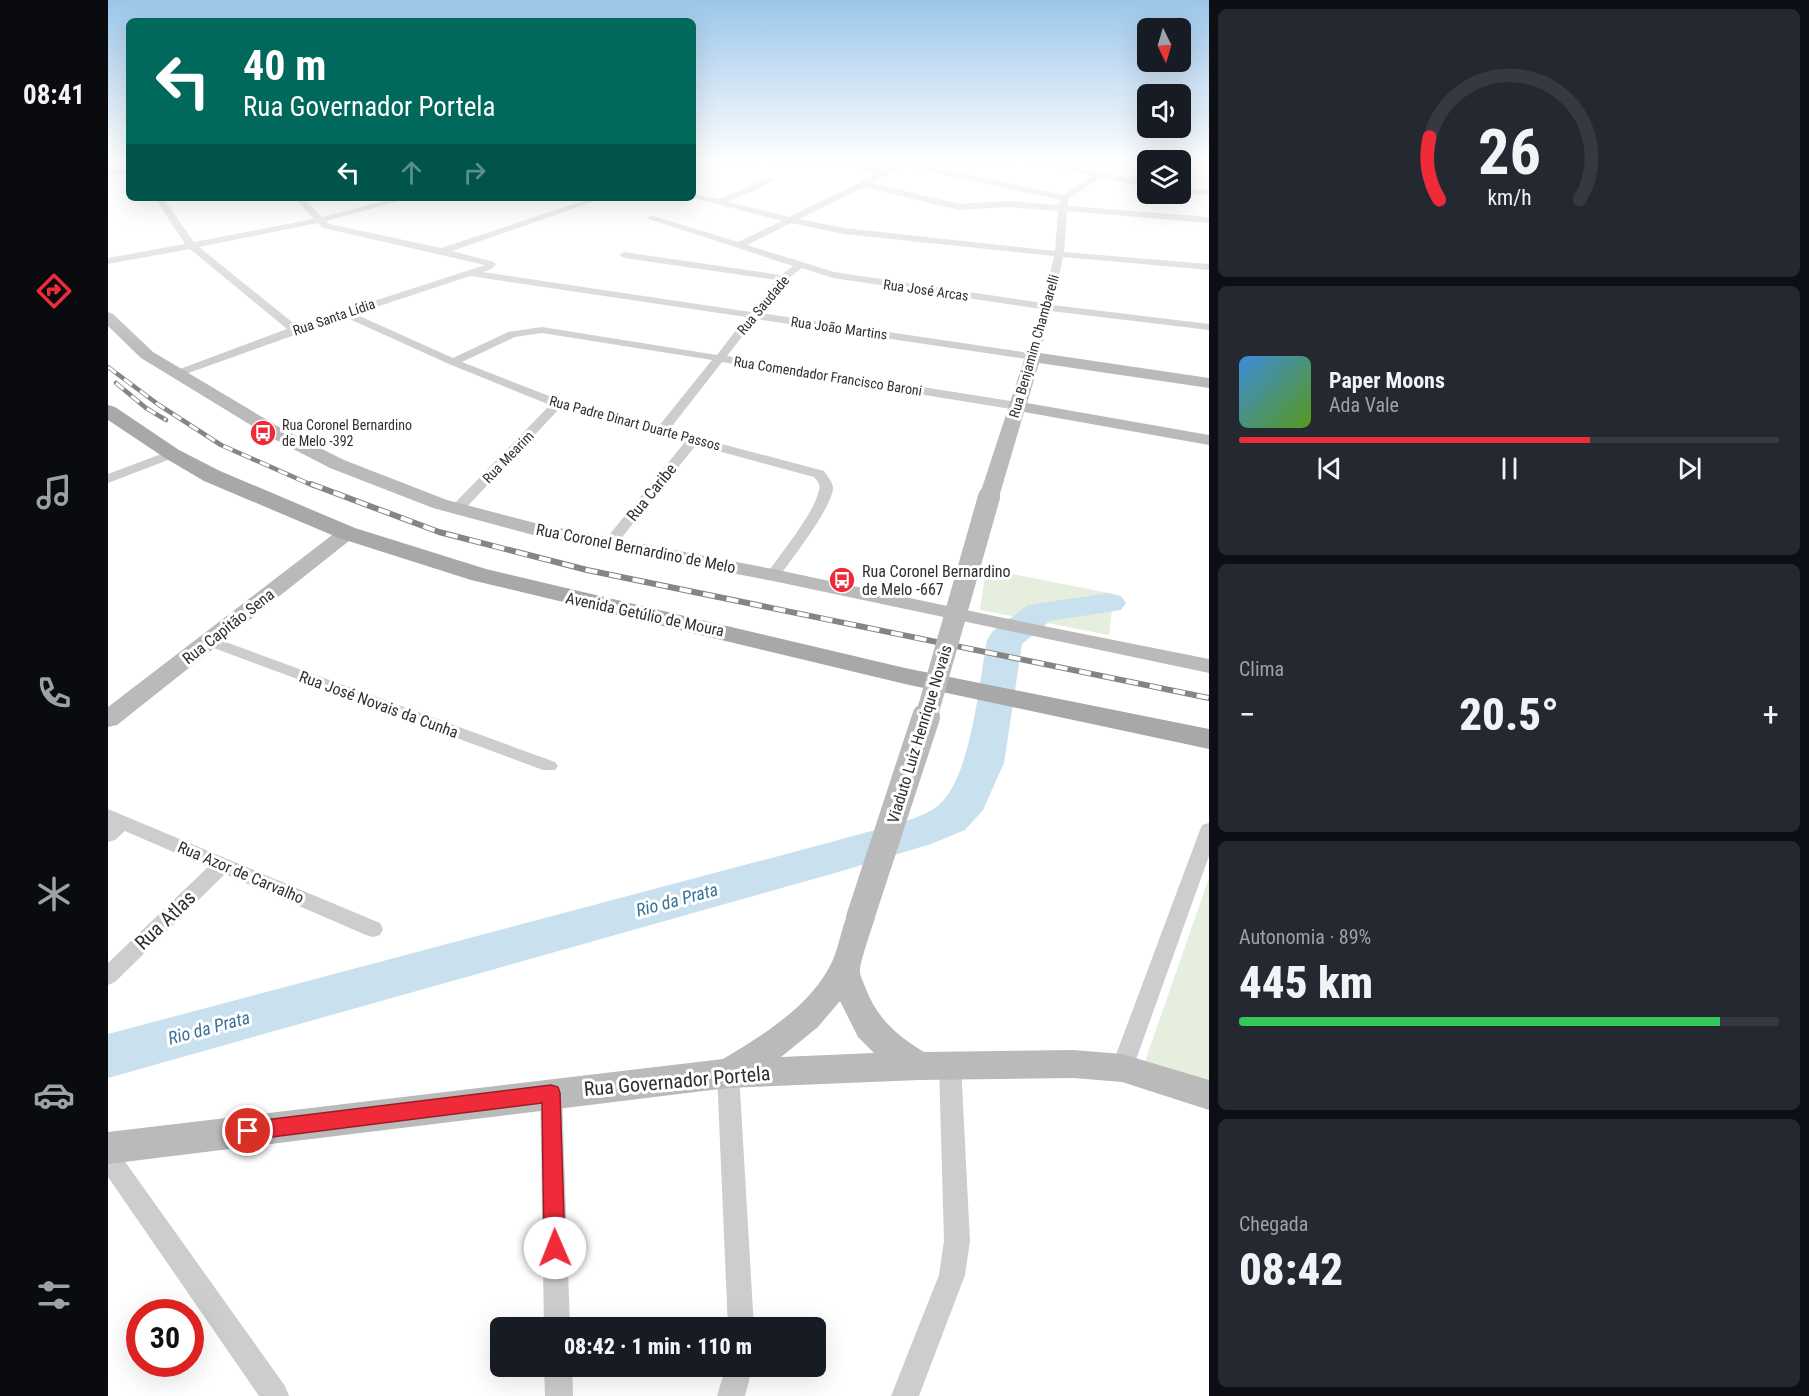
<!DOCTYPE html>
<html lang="pt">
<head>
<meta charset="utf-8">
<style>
	:root { --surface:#171b24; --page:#242831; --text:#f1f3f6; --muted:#9ea1a6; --line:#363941; --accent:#ef2b39 }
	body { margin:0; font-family:"Roboto Condensed",sans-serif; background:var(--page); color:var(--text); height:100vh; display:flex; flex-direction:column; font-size:22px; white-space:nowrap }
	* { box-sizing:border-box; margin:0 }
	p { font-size:20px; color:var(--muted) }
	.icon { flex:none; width:33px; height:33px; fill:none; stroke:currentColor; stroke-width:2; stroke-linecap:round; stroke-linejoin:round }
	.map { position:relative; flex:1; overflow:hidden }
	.drawer { display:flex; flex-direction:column; gap:9px; padding:9px; background:#0d0f14; width:600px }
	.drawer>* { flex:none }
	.banner { position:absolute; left:18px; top:18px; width:570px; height:183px; border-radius:9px; box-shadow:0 6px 24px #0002; background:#00695c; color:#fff; overflow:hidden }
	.needle { width:39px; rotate:175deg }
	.fabs { position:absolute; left:1029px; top:18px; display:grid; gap:12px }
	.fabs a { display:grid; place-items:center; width:54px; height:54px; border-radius:9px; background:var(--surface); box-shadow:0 6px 24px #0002; font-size:30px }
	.speed { position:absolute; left:18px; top:1299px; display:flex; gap:12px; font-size:30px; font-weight:700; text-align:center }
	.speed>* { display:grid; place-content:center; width:78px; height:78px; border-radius:50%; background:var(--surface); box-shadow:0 6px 24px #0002; line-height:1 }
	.speed .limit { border:9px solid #d22; background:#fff; color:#111 }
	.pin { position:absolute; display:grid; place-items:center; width:51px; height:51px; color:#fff; margin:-26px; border:3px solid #fff; border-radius:50%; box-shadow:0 2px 6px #0007 }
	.me { position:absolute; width:66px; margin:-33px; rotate:359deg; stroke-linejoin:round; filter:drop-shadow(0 0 4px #0008) }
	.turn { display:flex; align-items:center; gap:21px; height:126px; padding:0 18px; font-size:27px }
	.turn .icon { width:78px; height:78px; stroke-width:2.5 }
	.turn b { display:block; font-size:42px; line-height:51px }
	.lanes { display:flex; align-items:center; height:57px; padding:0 18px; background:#0003; justify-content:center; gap:30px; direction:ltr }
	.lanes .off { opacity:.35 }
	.big { font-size:45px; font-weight:800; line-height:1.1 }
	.drawer .tile { flex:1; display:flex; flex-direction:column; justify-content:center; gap:9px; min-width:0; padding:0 21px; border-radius:9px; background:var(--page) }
	.drawer .dial { align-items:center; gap:0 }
	.dial svg { height:156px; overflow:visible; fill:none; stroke:var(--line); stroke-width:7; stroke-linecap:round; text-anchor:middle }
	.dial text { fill:var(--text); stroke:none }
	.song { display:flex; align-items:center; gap:18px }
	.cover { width:72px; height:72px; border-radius:9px; background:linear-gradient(135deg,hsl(210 70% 55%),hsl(90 70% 35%)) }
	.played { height:6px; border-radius:3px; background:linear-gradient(90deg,var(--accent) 65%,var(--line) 65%) }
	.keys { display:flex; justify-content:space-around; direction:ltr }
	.heat { display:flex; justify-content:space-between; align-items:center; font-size:33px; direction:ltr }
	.charge { height:9px; border-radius:4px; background:linear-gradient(90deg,#34c759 89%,var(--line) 0) }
	.trip { position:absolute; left:382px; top:1317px; width:336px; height:60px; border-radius:9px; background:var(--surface); box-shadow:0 6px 24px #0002; font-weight:800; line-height:60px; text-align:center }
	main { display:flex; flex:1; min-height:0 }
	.tab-bar { display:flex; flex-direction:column; width:108px; justify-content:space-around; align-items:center; background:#090b0e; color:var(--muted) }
	.tab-bar .icon { width:42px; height:42px }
	.tab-bar .active { color:var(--accent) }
	.tab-bar b { font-size:27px; color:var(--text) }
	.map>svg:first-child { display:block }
	.green { fill:#e6eede }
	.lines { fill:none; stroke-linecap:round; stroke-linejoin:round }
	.river { fill:#c9e0ee; fill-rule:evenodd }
	.street { fill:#cdcdcd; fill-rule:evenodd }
	.secondary { fill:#bababa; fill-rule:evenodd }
	.primary { fill:#a8a8a8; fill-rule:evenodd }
	.rail-far1-casing { stroke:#858585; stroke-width:4.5 }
	.rail-casing { stroke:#858585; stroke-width:6 }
	.rail-far1 { stroke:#fff; stroke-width:3; stroke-dasharray:10; stroke-linecap:butt }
	.rail { stroke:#fff; stroke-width:4; stroke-dasharray:12; stroke-linecap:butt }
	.secondary-bridge-far1 { stroke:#bababa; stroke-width:22 }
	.secondary-bridge { stroke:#bababa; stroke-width:28 }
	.route { fill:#ef2b39; stroke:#9b1c25; stroke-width:1.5 }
	.labels { text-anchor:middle; stroke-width:6; stroke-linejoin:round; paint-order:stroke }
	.far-street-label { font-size:14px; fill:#303030; stroke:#fff }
	.far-poi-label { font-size:14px; fill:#303030; stroke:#fff; text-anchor:start }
	.street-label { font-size:16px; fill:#303030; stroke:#fff }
	.poi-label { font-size:16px; fill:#303030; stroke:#fff; text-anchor:start }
	.water-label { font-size:18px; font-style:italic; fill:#397398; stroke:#fff }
	.near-street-label { font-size:20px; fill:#303030; stroke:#fff }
</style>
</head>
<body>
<main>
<nav class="tab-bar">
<b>08:41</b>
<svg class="icon active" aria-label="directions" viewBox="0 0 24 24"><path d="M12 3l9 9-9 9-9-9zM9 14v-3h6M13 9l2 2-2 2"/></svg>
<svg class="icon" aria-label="music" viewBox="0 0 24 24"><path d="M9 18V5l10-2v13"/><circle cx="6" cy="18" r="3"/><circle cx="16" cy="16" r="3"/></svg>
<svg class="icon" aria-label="phone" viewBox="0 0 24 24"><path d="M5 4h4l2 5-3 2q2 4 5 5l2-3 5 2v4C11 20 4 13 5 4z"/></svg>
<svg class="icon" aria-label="climate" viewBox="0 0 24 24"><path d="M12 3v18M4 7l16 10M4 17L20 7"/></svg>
<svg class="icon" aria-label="car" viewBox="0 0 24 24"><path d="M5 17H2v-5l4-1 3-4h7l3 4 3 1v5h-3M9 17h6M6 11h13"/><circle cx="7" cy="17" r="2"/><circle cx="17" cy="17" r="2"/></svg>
<svg class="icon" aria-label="filters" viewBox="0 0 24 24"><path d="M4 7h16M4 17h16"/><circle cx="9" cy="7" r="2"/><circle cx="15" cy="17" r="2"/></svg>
</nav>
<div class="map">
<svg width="1101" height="1396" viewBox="0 0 1101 1396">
	<rect width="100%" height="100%" fill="#fff"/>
	<path class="green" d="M878 569 1006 594 1001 635 872 610Z
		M1101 878V1088L1035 1067Z"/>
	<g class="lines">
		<path class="river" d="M1001 593 1013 596 1018 603 1013 610 942 621 914 644 896 763 875 810 857 830 823 844 727 873 0 1078V1034L727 841C753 833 807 822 827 808 863 784 871 682 879 640L884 632 920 605Z"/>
		<path class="street" d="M728 162C743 162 766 171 776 170 785 169 791 162 803 162L955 195 984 176 925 162H940L1040 182V187L993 178 960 199V206L1101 217V223L959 211 956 252 1101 264V270L955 257 945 305 1101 324V330L943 311 931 357 925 360 648 319 619 356 909 402 915 406 909 410 614 362 561 430 716 471C719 476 725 482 725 488 724 508 683 560 670 578L665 579 658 575C673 553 706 514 711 490 713 484 709 481 706 477L588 445 507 546H497L495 543 497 540 577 442 452 408 354 512H344L342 509 344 506 442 405 341 364 237 317 72 376H64V372L179 329 82 249 0 264V258L77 244 47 198H55L86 242 206 219 186 198H195L214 217 288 198H302L218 221 221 224 333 248 484 198H496L344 251 386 262 388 264 384 269 375 272 643 312 668 280 516 258 511 255 516 252 673 275 685 266 538 218 545 216 630 242 674 221 585 198V194L611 199 661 178 665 180 664 182 620 202 681 217 769 174ZM798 166 952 200 951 205 899 201 851 204 763 183ZM756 187 851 210 899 207 950 211 947 251 736 228 691 219ZM210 223 215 228 377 265 189 326 91 247ZM683 223 736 234 946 256 935 303 726 272 639 245ZM694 268 725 278 933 309 921 353 652 313 678 280ZM362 276 638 317 609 355 434 327 400 332 345 358 247 314ZM434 333 604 360 550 427 454 401 354 362 407 337Z
			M21 169V173L0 176V172Z
			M1072 189H1101V195L1069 194H1072Z
			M64 450 68 451 70 454 68 457 0 483V474Z
			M101 636 447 762 450 766 447 770H435L95 644 93 641Z
			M0 809 272 923 275 929 272 935 265 937 258 935 117 874 7 982 0 985V963L100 867 17 831 7 840 0 842Z
			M1101 823V856L1025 1068 1022 1075 1014 1078 1006 1075 1003 1068 1092 830 1094 825Z
			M842 1055 850 1058 853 1065 862 1241 857 1275 811 1396H783L831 1275 836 1241 831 1065 834 1058Z
			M620 1063 628 1066 631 1073 646 1328H620L609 1073 612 1066Z
			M443 1083 451 1086 454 1093 462 1328H436L432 1093 435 1086Z
			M0 1146 8 1149 177 1386 181 1396H151L0 1177Z
			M436 1366H464L465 1396H437Z
			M618 1366H645L637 1396H609Z"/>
		<path class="secondary" d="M0 312 5 314 45 352 176 430 236 460 339 500 431 524 665 569 891 617 1101 659V673L665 581 429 536 325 508 222 468 164 438 33 358 0 326Z
			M925 352 1101 378V388L931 363 919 403 1101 435V445L916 412 891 497 888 501H874L871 497 917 357Z
			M239 527 246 529 249 533 246 537 9 725 0 727V707L232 529Z
			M752 906 762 910 767 918C764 927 751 965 752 971 752 977 756 983 758 989 769 1018 789 1036 816 1052L965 1050 1014 1054 1101 1080V1110L1014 1082 965 1078 811 1080 620 1088 0 1164V1132L615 1059C655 1035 703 1006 724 962 732 945 733 926 742 910ZM732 1001 750 1037 766 1053 673 1057 710 1027Z"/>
		<path class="primary" d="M0 405 7 407 71 450 112 471 247 528 378 569 797 668 1101 729V749L797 684 363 580 231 538 96 481 57 458 0 420Z"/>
		<g class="rail-far1-casing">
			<path id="rail-far1" d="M0 367 51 405 113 445 206 486
				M8 383 38 408 58 420"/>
		</g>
		<g class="rail-casing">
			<path id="rail" d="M203 484 331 532 479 570 1101 698"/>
		</g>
		<use href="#rail-far1" class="rail-far1"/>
		<use href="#rail" class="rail"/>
		<path class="secondary-bridge-far1" d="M818 718 881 497"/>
		<path class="secondary-bridge" d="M752 918 818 717"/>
	</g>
	<linearGradient id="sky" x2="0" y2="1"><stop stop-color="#9bc6ea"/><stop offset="0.45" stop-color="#fff"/><stop offset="1" stop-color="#fff" stop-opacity="0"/></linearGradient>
	<rect width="1101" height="357" fill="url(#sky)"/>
	<path class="route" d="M443 1085 450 1087 452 1093 457 1248 454 1256 447 1259 439 1256 436 1248 434 1103 140 1140 133 1137 130 1131 133 1125 140 1122Z"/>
	<defs>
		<g id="bus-disc" transform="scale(1.35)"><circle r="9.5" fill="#ef2b39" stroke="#fff"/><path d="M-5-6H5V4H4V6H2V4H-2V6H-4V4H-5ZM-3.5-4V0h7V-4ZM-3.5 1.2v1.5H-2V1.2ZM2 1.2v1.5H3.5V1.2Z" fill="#fff"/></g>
	</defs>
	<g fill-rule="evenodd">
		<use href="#bus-disc" x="155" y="433"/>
		<use href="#bus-disc" x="734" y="580"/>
	</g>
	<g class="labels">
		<g class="far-street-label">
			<text transform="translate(818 290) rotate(8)" y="5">Rua José Arcas</text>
			<text transform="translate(655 305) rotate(-50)" y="5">Rua Saudade</text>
			<text transform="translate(226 317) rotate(-19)" y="5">Rua Santa Lídia</text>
			<text transform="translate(731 328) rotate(8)" y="5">Rua João Martins</text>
			<text transform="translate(926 346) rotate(-74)" y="5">Rua Benjamim Chambarelli</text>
			<text transform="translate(720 376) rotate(9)" y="5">Rua Comendador Francisco Baroni</text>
			<text transform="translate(527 423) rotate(15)" y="5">Rua Padre Dinart Duarte Passos</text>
			<text transform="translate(400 457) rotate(-46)" y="5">Rua Mearim</text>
		</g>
		<g class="far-poi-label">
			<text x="174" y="430">Rua Coronel Bernardino<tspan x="174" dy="16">de Melo -392</tspan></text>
		</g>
		<g class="street-label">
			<text transform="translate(543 492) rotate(-51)" y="6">Rua Caribe</text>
			<text transform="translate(528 548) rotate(11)" y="6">Rua Coronel Bernardino de Melo</text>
			<text transform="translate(537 614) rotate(12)" y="6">Avenida Getúlio de Moura</text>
			<text transform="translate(120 626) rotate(-38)" y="6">Rua Capitão Sena</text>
			<text transform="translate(271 704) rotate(20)" y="6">Rua José Novais da Cunha</text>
			<text transform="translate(811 734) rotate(-73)" y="6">Viaduto Luiz Henrique Novais</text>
			<text transform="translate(133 872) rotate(23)" y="6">Rua Azor de Carvalho</text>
		</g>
		<g class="poi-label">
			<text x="754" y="577">Rua Coronel Bernardino<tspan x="754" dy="18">de Melo -667</tspan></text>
		</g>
		<g class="water-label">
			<text transform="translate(569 900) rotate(-15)" y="6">Rio da Prata</text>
			<text transform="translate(101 1028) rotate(-15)" y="6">Rio da Prata</text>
		</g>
		<g class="near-street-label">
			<text transform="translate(57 920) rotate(-44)" y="7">Rua Atlas</text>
			<text transform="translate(569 1081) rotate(-5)" y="7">Rua Governador Portela</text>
		</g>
	</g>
</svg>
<div class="fabs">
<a><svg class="needle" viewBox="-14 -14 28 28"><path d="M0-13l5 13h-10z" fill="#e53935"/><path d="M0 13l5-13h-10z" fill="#9ea1a6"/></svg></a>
<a><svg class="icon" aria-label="sound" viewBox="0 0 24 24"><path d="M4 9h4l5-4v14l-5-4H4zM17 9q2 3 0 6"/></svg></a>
<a><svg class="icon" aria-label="layers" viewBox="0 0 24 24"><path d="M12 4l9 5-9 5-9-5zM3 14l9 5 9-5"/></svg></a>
</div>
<div class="speed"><div class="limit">30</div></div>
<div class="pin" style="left:140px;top:1131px;background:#d93025"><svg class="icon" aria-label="arrive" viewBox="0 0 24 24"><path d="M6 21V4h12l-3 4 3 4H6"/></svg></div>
<svg class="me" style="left:447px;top:1248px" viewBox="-20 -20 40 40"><circle r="19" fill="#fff"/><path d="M0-13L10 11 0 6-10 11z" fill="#ef2b39"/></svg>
<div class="trip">08:42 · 1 min · 110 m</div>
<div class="banner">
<div class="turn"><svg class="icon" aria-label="left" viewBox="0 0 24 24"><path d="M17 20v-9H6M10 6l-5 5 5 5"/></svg><div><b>40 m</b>Rua Governador Portela</div></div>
<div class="lanes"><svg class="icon" aria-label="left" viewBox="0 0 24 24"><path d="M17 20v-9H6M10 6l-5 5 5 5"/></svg><svg class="icon off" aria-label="ahead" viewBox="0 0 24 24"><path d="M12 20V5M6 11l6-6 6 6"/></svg><svg class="icon off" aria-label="right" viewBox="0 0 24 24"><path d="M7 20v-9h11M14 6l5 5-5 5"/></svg></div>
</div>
</div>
<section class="drawer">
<div class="tile dial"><svg viewBox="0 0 100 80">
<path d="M14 69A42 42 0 1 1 86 69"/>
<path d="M14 69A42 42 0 0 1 9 37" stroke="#ef2b39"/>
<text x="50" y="56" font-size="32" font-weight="700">26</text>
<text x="50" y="72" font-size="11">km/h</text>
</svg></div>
<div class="tile">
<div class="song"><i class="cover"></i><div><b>Paper Moons</b><p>Ada Vale</p></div></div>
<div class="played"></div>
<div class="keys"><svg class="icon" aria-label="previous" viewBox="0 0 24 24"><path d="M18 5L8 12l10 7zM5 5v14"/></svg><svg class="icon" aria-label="pause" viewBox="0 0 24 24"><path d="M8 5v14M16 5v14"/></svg><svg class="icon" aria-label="next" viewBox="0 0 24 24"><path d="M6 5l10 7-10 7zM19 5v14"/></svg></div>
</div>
<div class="tile"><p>Clima</p>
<div class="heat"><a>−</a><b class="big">20.5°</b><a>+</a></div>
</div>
<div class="tile"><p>Autonomia · 89%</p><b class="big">445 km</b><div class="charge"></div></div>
<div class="tile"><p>Chegada</p><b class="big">08:42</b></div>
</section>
</main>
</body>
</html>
